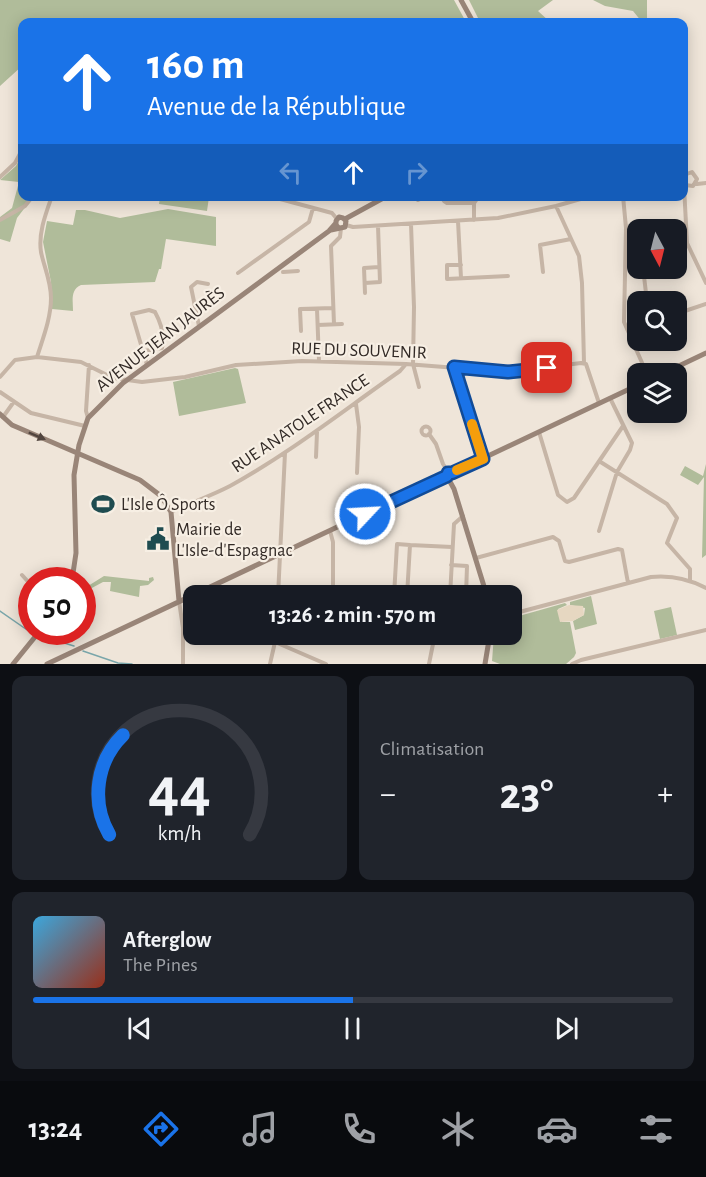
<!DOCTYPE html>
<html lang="fr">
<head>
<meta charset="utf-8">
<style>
	:root { --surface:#171b24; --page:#20242c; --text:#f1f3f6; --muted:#9ea1a6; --line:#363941; --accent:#1a73e8 }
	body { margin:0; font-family:"Alegreya Sans",sans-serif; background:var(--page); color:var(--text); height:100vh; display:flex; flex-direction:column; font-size:22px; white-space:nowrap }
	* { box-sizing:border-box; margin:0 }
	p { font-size:20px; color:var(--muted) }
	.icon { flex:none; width:33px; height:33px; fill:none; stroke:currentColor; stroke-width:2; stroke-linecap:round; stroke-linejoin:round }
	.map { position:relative; height:664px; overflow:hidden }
	.panel { display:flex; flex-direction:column; gap:12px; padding:12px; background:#0d0f14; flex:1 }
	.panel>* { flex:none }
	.banner { position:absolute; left:18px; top:18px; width:670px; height:183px; border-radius:12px; box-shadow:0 3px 15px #0003; background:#1a73e8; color:#fff; overflow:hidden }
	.needle { width:39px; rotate:173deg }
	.fabs { position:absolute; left:627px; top:219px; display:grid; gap:12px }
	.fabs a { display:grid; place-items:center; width:60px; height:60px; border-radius:12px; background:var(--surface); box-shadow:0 3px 15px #0003; font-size:30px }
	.speed { position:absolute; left:18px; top:567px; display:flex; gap:12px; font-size:30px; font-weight:700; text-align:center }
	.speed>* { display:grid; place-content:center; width:78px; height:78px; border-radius:50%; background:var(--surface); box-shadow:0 3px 15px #0003; line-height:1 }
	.speed .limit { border:9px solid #d22; background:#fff; color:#111 }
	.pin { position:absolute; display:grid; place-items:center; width:51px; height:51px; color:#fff; margin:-26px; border-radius:12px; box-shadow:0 3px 9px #0006 }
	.me { position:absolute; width:66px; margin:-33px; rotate:65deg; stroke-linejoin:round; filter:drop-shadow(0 0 4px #0008) }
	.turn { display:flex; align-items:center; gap:21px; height:126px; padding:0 30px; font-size:27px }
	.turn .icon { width:78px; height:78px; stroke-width:2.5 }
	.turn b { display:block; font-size:42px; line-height:51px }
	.lanes { display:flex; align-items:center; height:57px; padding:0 30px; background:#0003; justify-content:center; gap:30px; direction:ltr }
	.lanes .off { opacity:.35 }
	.big { font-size:45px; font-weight:700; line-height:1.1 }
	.panel .tile { flex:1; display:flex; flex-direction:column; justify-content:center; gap:9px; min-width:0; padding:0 21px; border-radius:12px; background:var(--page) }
	.panel .dial { align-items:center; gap:0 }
	.dial svg { height:156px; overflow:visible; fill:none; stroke:var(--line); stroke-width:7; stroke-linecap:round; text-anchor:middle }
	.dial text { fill:var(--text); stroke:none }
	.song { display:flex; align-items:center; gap:18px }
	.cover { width:72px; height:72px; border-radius:9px; background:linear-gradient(135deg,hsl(200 70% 55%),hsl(10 70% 35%)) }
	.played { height:6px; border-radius:3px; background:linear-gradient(90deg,var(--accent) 50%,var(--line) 50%) }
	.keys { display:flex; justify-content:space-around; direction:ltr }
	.heat { display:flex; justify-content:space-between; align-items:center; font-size:33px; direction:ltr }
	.panel .tiles { flex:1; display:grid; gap:12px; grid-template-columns:1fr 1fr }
	.tile:last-child { grid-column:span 2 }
	.trip { position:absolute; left:183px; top:585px; width:339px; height:60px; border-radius:12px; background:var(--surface); box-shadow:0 3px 15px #0003; font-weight:700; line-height:60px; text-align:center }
	.dock { display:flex; height:96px; justify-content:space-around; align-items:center; background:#090b0e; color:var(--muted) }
	.dock .icon { width:42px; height:42px }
	.dock .selected { color:var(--accent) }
	.dock b { font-size:27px; color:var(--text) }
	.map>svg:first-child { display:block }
	.green { fill:#b0bc9a }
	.plaza { fill:#e6d7c1 }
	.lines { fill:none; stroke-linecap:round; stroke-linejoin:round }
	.stream { stroke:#7aa6aa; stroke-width:1.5 }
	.street { stroke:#c6b5a6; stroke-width:4 }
	.secondary { stroke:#998578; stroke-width:5 }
	.oneway { fill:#51453f }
	.route-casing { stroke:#114b97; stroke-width:15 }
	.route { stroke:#1a73e8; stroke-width:10 }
	.slow { stroke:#f59e0b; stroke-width:10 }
	.labels { text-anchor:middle; stroke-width:4.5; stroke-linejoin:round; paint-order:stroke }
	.street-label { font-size:18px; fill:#322a26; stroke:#f7efe4 }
	.poi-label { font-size:18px; fill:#322a26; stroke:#f7efe4; text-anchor:start }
</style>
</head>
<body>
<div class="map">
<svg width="706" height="664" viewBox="0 0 706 664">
	<rect width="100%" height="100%" fill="#efe5d9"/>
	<path class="green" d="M0 0H454L466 22H22V66L0 86Z
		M469 0H553L538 11 550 22H480Z
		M593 0H647V22H642L633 11 605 6Z
		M22 154V196L33 197 17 218 10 242 0 239V217L12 208 19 182 0 180 16 166Z
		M160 197H209L207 211 159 204Z
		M168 209 216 217V246L166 239 161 269H159L155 282 81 285C70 290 73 301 73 311L52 309 51 282 43 242 47 221 73 225 76 210H85L120 218Z
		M235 368 238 369 246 403 179 416 173 382Z
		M706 464V555L702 558 704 477 698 485 680 475 685 466 703 476Z
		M104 576 149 581V578L153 577 154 580 148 585 140 586 139 597 110 591 111 582H103L90 589 88 586Z
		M591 596 597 624 575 630 573 621 584 615 585 608 570 605V602Z
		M565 603 567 605 558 609 562 622H570L576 653 574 657 566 664H500L492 661 494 635 512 634V618Z
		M671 607 677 635 660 639 654 611Z"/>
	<path class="plaza" d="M569 605 583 606 584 615 573 621 560 622 557 610Z"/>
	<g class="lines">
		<path class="stream" d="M0 611 33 634
			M38 635 74 646
			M83 651 118 663 132 664"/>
		<path class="street" d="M684 175 692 172 697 179 693 186 685 185
			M0 177 15 163 22 150
			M697 184 706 183
			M684 186 687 243 706 283
			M269 196 332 213 337 219
			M441 196 444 201 447 203H474
			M623 196 626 228 624 322 647 374
			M418 200 426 196
			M556 206 579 256 582 283 584 363
			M0 220 25 206 33 196
			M474 220V203L479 196
			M458 221 461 278
			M411 224 414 307 413 364 419 387
			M346 225 353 227 498 218 556 206 591 196
			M676 244 687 243
			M637 258H638
			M461 265H447V279L508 276
			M643 268 646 293 660 302
			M283 272 298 271
			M543 272 540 245 571 239
			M238 273 309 222 313 208
			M365 283 380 282 378 226
			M365 293 364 268 379 267
			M317 309 319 361
			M676 314 706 304
			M334 324 331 246 340 237 341 228
			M318 325 342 324
			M199 326 191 287 197 282 208 284
			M301 331 300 309 333 308
			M144 351 162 348C165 335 161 323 155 312L149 310 132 314 147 365
			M37 357C43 338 51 318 51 298 51 281 44 267 41 252 38 233 46 213 52 196
			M455 367 483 459
			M0 377 15 360 37 357 81 362 113 378 142 382 185 377 236 365 302 361 406 364 508 372 581 363 586 364 599 403
			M0 392 31 413 85 426
			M356 404 359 427 357 473
			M3 417 13 403
			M88 418 86 411 89 365
			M421.5 431a4.5 4.5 0 1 1 9 0a4.5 4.5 0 1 1-9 0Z
			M539 432 558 495 567 502 574 498 623 426
			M429 434 436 444 443 464 449 473
			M316 457 317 432
			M599 461 667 504 677 518 667 543 690 569V580
			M171 512C190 503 211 496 230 486 290 453 344 410 400 371L406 364
			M330 531 333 542V589
			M599 531 617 472 630 450 632 443 610 398
			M476 558 553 537 559 541 565 561 569 562 618 549 622 550 628 583
			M451 565 467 566 466 596
			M22 575 32 586
			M278 596 285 453
			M394 596 397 544 410 545
			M407 596 410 545 452 547
			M450 596 454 524 463 516
			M179 601 183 628V664
			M512 614 651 577C671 575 689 579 706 588
			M275 634V642L326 664
			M464 639V634
			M270 664 275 642
			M429 664 433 644 441 634
			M572 664 581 660 706 630"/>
		<path class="secondary" d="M461 0 473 22
			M345 219 387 196
			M331 230 345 227 346 221 343 218 339 217 336 221V225L339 228
			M662 374 706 353
			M0 414 12 425 140 480 161 496 171 512 179 601
			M452 473 638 385
			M448 478 454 489 487 596
			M72 580 76 553 74 475 79 445 88 418 123 383 329 231 336 223
			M13 664 39 632
			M47 664 439 479 447 476 451 478 453 474 449 473 447 476
			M485 664 490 634"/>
	</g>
	<defs><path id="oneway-solid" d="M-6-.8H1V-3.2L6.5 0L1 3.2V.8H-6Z" transform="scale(1.5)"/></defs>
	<use class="oneway" href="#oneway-solid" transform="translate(37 436) rotate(23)"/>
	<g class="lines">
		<g class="route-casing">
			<path id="route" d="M365 514 447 476 448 473H452L483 459 454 367 508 372 547 368"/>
		</g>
		<use href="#route" class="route"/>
		<path class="slow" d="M457 470 483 459 472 424"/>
	</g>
	<defs>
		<g id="stadium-bare" transform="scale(1.8)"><path d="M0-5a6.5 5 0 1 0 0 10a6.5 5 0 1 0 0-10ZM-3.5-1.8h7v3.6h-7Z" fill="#1f4c50" stroke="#f7efe4" stroke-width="2.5" paint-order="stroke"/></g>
		<g id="civic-bare" transform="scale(1.8)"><path d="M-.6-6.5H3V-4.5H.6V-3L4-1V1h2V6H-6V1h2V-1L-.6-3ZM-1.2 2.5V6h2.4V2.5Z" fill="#1f4c50" stroke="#f7efe4" stroke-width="2.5" paint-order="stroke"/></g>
	</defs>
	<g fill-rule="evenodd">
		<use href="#stadium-bare" x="103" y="504"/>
		<use href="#civic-bare" x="158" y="539"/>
	</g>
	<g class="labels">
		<g class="street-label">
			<text transform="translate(160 339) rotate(-38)" y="6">AVENUE JEAN JAURÈS</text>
			<text transform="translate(359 350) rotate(2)" y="6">RUE DU SOUVENIR</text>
			<text transform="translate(300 423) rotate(-34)" y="6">RUE ANATOLE FRANCE</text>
		</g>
		<g class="poi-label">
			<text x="121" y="510">L'Isle Ô Sports</text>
			<text x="176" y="535">Mairie de<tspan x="176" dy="21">L'Isle-d'Espagnac</tspan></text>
		</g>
	</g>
</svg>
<div class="fabs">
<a><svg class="needle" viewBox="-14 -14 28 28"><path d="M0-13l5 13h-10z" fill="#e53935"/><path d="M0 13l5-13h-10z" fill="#9ea1a6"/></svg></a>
<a><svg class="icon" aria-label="search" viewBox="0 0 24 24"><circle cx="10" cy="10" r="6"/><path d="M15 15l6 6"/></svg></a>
<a><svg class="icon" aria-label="layers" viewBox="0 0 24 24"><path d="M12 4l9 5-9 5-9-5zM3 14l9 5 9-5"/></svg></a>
</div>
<div class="speed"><div class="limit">50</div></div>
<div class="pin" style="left:547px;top:368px;background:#d93025"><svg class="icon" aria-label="arrive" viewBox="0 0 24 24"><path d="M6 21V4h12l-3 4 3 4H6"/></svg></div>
<svg class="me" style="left:365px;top:514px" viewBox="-20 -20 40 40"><circle r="17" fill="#1a73e8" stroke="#fff" stroke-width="3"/><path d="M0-11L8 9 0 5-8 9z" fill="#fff"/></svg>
<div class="trip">13:26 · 2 min · 570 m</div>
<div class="banner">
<div class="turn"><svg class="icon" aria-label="ahead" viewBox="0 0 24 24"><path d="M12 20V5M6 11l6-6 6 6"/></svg><div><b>160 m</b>Avenue de la République</div></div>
<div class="lanes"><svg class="icon off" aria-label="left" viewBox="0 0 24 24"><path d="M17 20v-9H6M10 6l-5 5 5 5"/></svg><svg class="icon" aria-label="ahead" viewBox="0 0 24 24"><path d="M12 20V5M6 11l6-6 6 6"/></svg><svg class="icon off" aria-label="right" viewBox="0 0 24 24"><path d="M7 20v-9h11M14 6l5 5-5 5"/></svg></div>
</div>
</div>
<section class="panel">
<div class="tiles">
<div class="tile dial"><svg viewBox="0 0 100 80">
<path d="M14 69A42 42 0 1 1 86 69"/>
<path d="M14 69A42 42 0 0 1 21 18" stroke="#1a73e8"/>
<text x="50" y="56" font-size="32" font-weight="700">44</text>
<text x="50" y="72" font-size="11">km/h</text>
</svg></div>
<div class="tile"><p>Climatisation</p>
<div class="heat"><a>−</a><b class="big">23°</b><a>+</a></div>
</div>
<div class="tile">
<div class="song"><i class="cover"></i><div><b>Afterglow</b><p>The Pines</p></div></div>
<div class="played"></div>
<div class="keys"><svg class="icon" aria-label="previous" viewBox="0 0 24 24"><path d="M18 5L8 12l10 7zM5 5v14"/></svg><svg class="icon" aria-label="pause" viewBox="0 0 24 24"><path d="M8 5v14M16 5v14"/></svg><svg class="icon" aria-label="next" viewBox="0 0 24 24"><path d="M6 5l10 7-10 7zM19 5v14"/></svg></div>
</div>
</div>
</section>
<nav class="dock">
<b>13:24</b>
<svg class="icon selected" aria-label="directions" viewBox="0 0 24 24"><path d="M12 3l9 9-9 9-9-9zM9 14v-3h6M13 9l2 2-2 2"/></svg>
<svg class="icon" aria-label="music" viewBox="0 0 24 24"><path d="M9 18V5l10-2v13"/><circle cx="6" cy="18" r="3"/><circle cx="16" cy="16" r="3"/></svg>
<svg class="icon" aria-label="phone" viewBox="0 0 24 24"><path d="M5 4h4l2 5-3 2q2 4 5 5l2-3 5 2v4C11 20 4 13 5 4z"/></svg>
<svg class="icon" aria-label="climate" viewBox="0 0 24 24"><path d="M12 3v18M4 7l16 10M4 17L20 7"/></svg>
<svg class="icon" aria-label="car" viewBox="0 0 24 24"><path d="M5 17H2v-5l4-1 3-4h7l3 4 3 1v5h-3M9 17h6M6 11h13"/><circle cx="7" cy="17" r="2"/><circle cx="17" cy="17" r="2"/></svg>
<svg class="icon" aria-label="filters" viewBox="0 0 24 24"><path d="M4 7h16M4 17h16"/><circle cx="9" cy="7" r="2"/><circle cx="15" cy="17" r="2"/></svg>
</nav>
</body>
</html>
